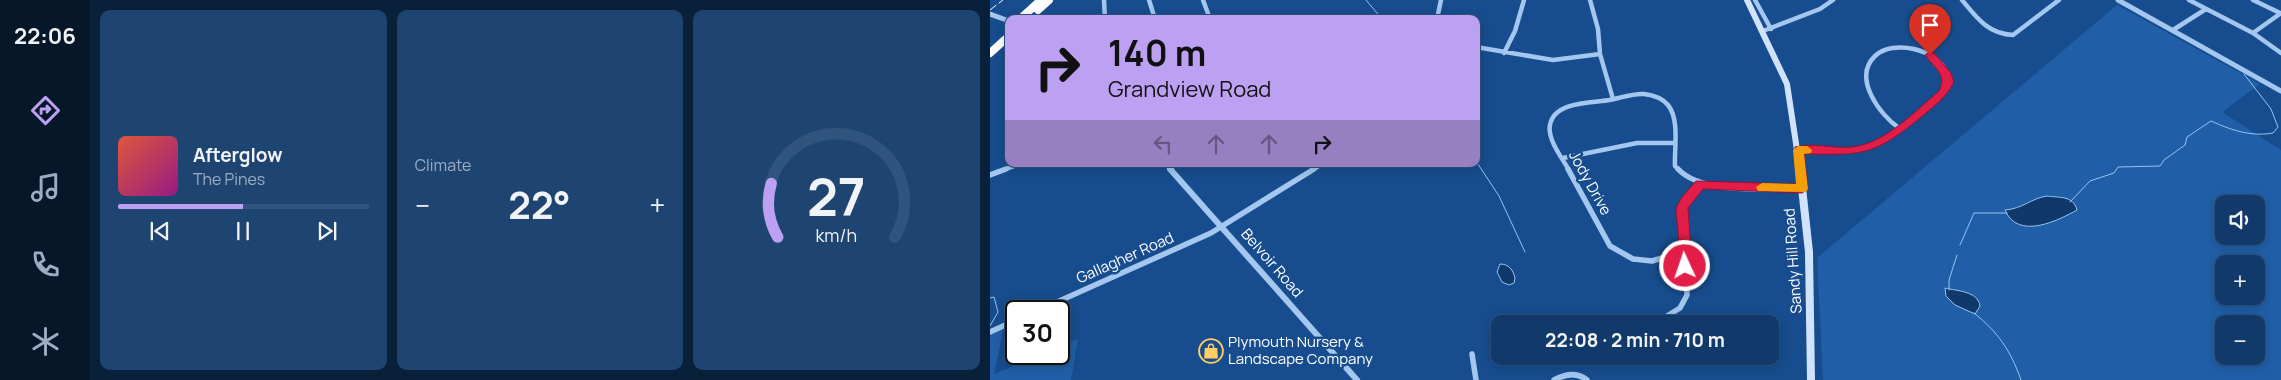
<!DOCTYPE html>
<html lang="en">
<head>
<meta charset="utf-8">
<style>
	:root { --surface:#113a6a; --page:#1e4572; --text:#f1f3f6; --muted:#9cadc1; --line:#30547e; --accent:#bca0f2 }
	body { margin:0; font-family:Manrope,sans-serif; background:var(--page); color:var(--text); height:100vh; display:flex; flex-direction:column; font-size:19px; white-space:nowrap }
	* { box-sizing:border-box; margin:0 }
	p { font-size:16px; color:var(--muted) }
	.icon { flex:none; width:28px; height:28px; fill:none; stroke:currentColor; stroke-width:2; stroke-linecap:round; stroke-linejoin:round }
	.map { position:relative; flex:1; overflow:hidden }
	.side { display:flex; flex-direction:column; gap:10px; padding:10px; background:#09203a; width:900px }
	.side>* { flex:none }
	.top-card { position:absolute; left:15px; top:15px; width:475px; height:152px; border-radius:10px; box-shadow:0 2px 12px #0003,0 0 0 1px var(--line); background:#bca0f2; color:#111; overflow:hidden }
	.buttons { position:absolute; left:1225px; top:195px; display:grid; gap:10px }
	.buttons a { display:grid; place-items:center; width:50px; height:50px; border-radius:10px; background:var(--surface); box-shadow:0 2px 12px #0003,0 0 0 1px var(--line); font-size:25px }
	.speed { position:absolute; left:15px; top:300px; display:flex; gap:10px; font-size:25px; font-weight:700; text-align:center }
	.speed>* { display:grid; place-content:center; width:65px; height:65px; border-radius:50%; background:var(--surface); box-shadow:0 2px 12px #0003,0 0 0 1px var(--line); line-height:1 }
	.speed .limit { border:2px solid #111; border-radius:8px; background:#fff; color:#111 }
	.pin { position:absolute; display:grid; place-items:center; width:42px; height:42px; color:#fff; margin:-51px -21px; border-radius:50% 50% 50% 0; rotate:-45deg; box-shadow:0 0 5px #0007 }
	.pin .icon { rotate:45deg }
	.me { position:absolute; width:55px; margin:-28px; rotate:357deg; stroke-linejoin:round; filter:drop-shadow(0 0 4px #0008) }
	.turn { display:flex; align-items:center; gap:18px; height:105px; padding:0 20px; font-size:22px }
	.turn .icon { width:65px; height:65px; stroke-width:2.5 }
	.turn b { display:block; font-size:35px; line-height:42px }
	.lanes { display:flex; align-items:center; height:48px; padding:0 20px; background:#0003; justify-content:center; gap:25px; direction:ltr }
	.lanes .off { opacity:.35 }
	.big { font-size:38px; font-weight:700; line-height:1.1 }
	.side .widget { flex:1; display:flex; flex-direction:column; justify-content:center; gap:8px; min-width:0; padding:0 18px; border-radius:10px; background:var(--page) }
	.side .dial { align-items:center; gap:0 }
	.dial svg { height:130px; overflow:visible; fill:none; stroke:var(--line); stroke-width:7; stroke-linecap:round; text-anchor:middle }
	.dial text { fill:var(--text); stroke:none }
	.song { display:flex; align-items:center; gap:15px }
	.cover { width:60px; height:60px; border-radius:8px; background:linear-gradient(135deg,hsl(10 70% 55%),hsl(310 70% 35%)) }
	.played { height:5px; border-radius:2px; background:linear-gradient(90deg,var(--accent) 50%,var(--line) 50%) }
	.keys { display:flex; justify-content:space-around; direction:ltr }
	.heat { display:flex; justify-content:space-between; align-items:center; font-size:28px; direction:ltr }
	.side .tiles { flex:1; display:grid; gap:10px; grid-template-columns:repeat(3,1fr) }
	.trip { position:absolute; left:501px; top:315px; width:288px; height:50px; border-radius:10px; background:var(--surface); box-shadow:0 2px 12px #0003,0 0 0 1px var(--line); font-weight:700; line-height:50px; text-align:center }
	main { display:flex; flex:1; min-height:0 }
	.tab-bar { display:flex; flex-direction:column; width:90px; justify-content:space-around; align-items:center; background:#07172a; color:var(--muted) }
	.tab-bar .icon { width:35px; height:35px }
	.tab-bar .active { color:var(--accent) }
	.tab-bar b { font-size:22px; color:var(--text) }
	.map>svg:first-child { display:block }
	.green { fill:#205fa8; fill-rule:evenodd }
	.water { fill:#0f386b; stroke:#96c2f2 }
	.lines { fill:none; stroke-linecap:round; stroke-linejoin:round }
	.stream { stroke:#96c2f2; stroke-width:1 }
	.minor-far1 { stroke:#a3c7ef; stroke-width:4.5 }
	.minor { stroke:#a3c7ef; stroke-width:5.5 }
	.tertiary-far1 { stroke:#a3c7ef; stroke-width:5 }
	.tertiary { stroke:#a3c7ef; stroke-width:6 }
	.secondary-far1 { stroke:#d1e3fb; stroke-width:6 }
	.secondary { stroke:#d1e3fb; stroke-width:8 }
	.motorway { stroke:#fff; stroke-width:8 }
	.rail { stroke:#fff; stroke-width:1; stroke-dasharray:8 3; stroke-linecap:butt }
	.route { fill:#e11d48; stroke:#92132f }
	.slow { fill:#f59e0b }
	.labels { text-anchor:middle; stroke-width:5; stroke-linejoin:round; paint-order:stroke }
	.street-label { font-size:15px; fill:#fff; stroke:#174d8e }
	.poi-label { font-size:15px; fill:#fff; stroke:#174d8e; text-anchor:start }
</style>
</head>
<body>
<main>
<nav class="tab-bar">
<b>22:06</b>
<svg class="icon active" aria-label="directions" viewBox="0 0 24 24"><path d="M12 3l9 9-9 9-9-9zM9 14v-3h6M13 9l2 2-2 2"/></svg>
<svg class="icon" aria-label="music" viewBox="0 0 24 24"><path d="M9 18V5l10-2v13"/><circle cx="6" cy="18" r="3"/><circle cx="16" cy="16" r="3"/></svg>
<svg class="icon" aria-label="phone" viewBox="0 0 24 24"><path d="M5 4h4l2 5-3 2q2 4 5 5l2-3 5 2v4C11 20 4 13 5 4z"/></svg>
<svg class="icon" aria-label="climate" viewBox="0 0 24 24"><path d="M12 3v18M4 7l16 10M4 17L20 7"/></svg>
</nav>
<section class="side">
<div class="tiles">
<div class="widget">
<div class="song"><i class="cover"></i><div><b>Afterglow</b><p>The Pines</p></div></div>
<div class="played"></div>
<div class="keys"><svg class="icon" aria-label="previous" viewBox="0 0 24 24"><path d="M18 5L8 12l10 7zM5 5v14"/></svg><svg class="icon" aria-label="pause" viewBox="0 0 24 24"><path d="M8 5v14M16 5v14"/></svg><svg class="icon" aria-label="next" viewBox="0 0 24 24"><path d="M6 5l10 7-10 7zM19 5v14"/></svg></div>
</div>
<div class="widget"><p>Climate</p>
<div class="heat"><a>−</a><b class="big">22°</b><a>+</a></div>
</div>
<div class="widget dial"><svg viewBox="0 0 100 80">
<path d="M14 69A42 42 0 1 1 86 69"/>
<path d="M14 69A42 42 0 0 1 10 36" stroke="#bca0f2"/>
<text x="50" y="56" font-size="32" font-weight="700">27</text>
<text x="50" y="72" font-size="11">km/h</text>
</svg></div>
</div>
</section>
<div class="map">
<svg width="1291" height="380" viewBox="0 0 1291 380">
	<rect width="100%" height="100%" fill="#174d8e"/>
	<path class="green" d="M1127 5 1270 84 1232 112 1291 150V380H833L827 258ZM1234 204H1266V236H1234ZM1234 264H1266V296H1234ZM1234 324H1266V356H1234Z
		M14 326 4 374 53 354H69V347L88 339 81 380H0V332Z"/>
	<path class="water" d="M1057 196C1069 198 1083 195 1087 210 1069 220 1028 241 1015 210 1032 209 1042 198 1057 196Z
		M510 264C519 264 523 270 525 278L524 283 519 285 512 282 507 272Z
		M955 288C967 291 988 291 990 306L985 314 965 305 956 296Z"/>
	<g class="lines">
		<path class="stream" d="M376 0 392 19
			M486 161 509 196 535 252
			M1080 202 1100 181 1124 173 1128 167 1170 166 1174 160 1195 145 1197 137 1221 121C1241 130 1261 137 1283 133L1288 127 1281 109 1254 74
			M970 245 984 213H1017
			M959 290V280L967 255
			M0 298 4 297 8 312 0 326
			M984 313C1008 332 1021 351 1031 380"/>
		<path class="minor-far1" d="M114 0 115 19
			M159 0 165 19
			M213 0 220 19
			M600 0 608 29 610 54 623 99
			M765 0 781 29
			M972 0C987 18 998 34 1023 35L1069 0
			M1199 0 1263 33 1291 53
			M1263 0 1290 13
			M447 19 451 0
			M1183 30 1216 9
			M773 31 830 9 843 0
			M1263 33 1291 13
			M486 47 563 60 610 54
			M514 53 525 31 534 0
			M808 150C825 150 845 153 862 151 896 147 935 112 957 88 957 84 958 77 956 72 947 49 903 39 885 56 862 78 890 115 909 128
			M573 158 647 143H683
			M13 170 30 164
			M322 170 332 164
			M579 170C572 158 557 139 560 125 564 101 602 103 620 100 631 98 643 93 654 94 663 95 672 98 678 105 690 120 684 149 685 166L689 170"/>
		<path class="minor" d="M578 169 620 246 643 259 662 261 695 251
			M688 169C712 195 778 188 812 189
			M0 175 16 169
			M47 311 221 233 324 169
			M677 316 690 308 697 295 692 208 710 184
			M0 332 26 320
			M482 354 486 380
			M564 380C575 374 587 372 597 380"/>
		<path class="tertiary-far1" d="M1128 0 1291 91
			M0 14 19 21
			M176 164 182 170"/>
		<path class="tertiary" d="M180 169 367 380"/>
		<path class="secondary-far1" d="M757 0 797 84 810 170"/>
		<path class="secondary" d="M810 169 819 252 821 380"/>
		<path class="motorway" d="M48 10 59 0
			M30 19 51 0
			M0 53 19 36"/>
		<path class="rail" d="M0 10 13 0"/>
	</g>
	<path class="route" d="M940 52 944 53 961 73 964 82C956 98 944 106 930 118 883 156 874 155 814 154L818 189 812 193 713 189 698 208 702 266 695 271 691 269 686 208 692 197 706 181 806 184 805 147C822 142 844 149 862 147 896 143 924 112 949 91 957 74 945 69 935 55Z"/>
	<path class="slow" d="M817 146 822 150 821 153 814 154 818 189 816 192 768 191 766 187 772 183 806 184 803 150 808 146Z"/>
	<defs>
		<g id="shop-ring" transform="scale(1.25)"><circle r="9.5" fill="#174d8e" stroke="#ffcf61" stroke-width="1.5"/><path d="M-5-2.5h2.3a2.7 3.5 0 0 1 5.4 0H5L5.5 6h-11ZM-1.5-2.5h3a1.5 2.3 0 0 0-3 0Z" fill="#ffcf61"/></g>
	</defs>
	<g fill-rule="evenodd">
		<use href="#shop-ring" x="221" y="351"/>
	</g>
	<g class="labels">
		<g class="street-label">
			<text transform="translate(600 183) rotate(61)" y="5">Jody Drive</text>
			<text transform="translate(135 258) rotate(-24)" y="5">Gallagher Road</text>
			<text transform="translate(803 261) rotate(-94)" y="5">Sandy Hill Road</text>
			<text transform="translate(282 263) rotate(49)" y="5">Belvoir Road</text>
		</g>
		<g class="poi-label">
			<text x="238" y="347">Plymouth Nursery &amp;<tspan x="238" dy="17">Landscape Company</tspan></text>
		</g>
	</g>
</svg>
<div class="buttons">
<a><svg class="icon" aria-label="sound" viewBox="0 0 24 24"><path d="M4 9h4l5-4v14l-5-4H4zM17 9q2 3 0 6"/></svg></a>
<a>+</a>
<a>−</a>
</div>
<div class="speed"><div class="limit">30</div></div>
<div class="pin" style="left:940px;top:55px;background:#d93025"><svg class="icon" aria-label="arrive" viewBox="0 0 24 24"><path d="M6 21V4h12l-3 4 3 4H6"/></svg></div>
<svg class="me" style="left:695px;top:266px" viewBox="-20 -20 40 40"><circle r="17" fill="#e11d48" stroke="#fff" stroke-width="3"/><path d="M0-11L8 9 0 5-8 9z" fill="#fff"/></svg>
<div class="trip">22:08 · 2 min · 710 m</div>
<div class="top-card">
<div class="turn"><svg class="icon" aria-label="right" viewBox="0 0 24 24"><path d="M7 20v-9h11M14 6l5 5-5 5"/></svg><div><b>140 m</b>Grandview Road</div></div>
<div class="lanes"><svg class="icon off" aria-label="left" viewBox="0 0 24 24"><path d="M17 20v-9H6M10 6l-5 5 5 5"/></svg><svg class="icon off" aria-label="ahead" viewBox="0 0 24 24"><path d="M12 20V5M6 11l6-6 6 6"/></svg><svg class="icon off" aria-label="ahead" viewBox="0 0 24 24"><path d="M12 20V5M6 11l6-6 6 6"/></svg><svg class="icon" aria-label="right" viewBox="0 0 24 24"><path d="M7 20v-9h11M14 6l5 5-5 5"/></svg></div>
</div>
</div>
</main>
</body>
</html>
